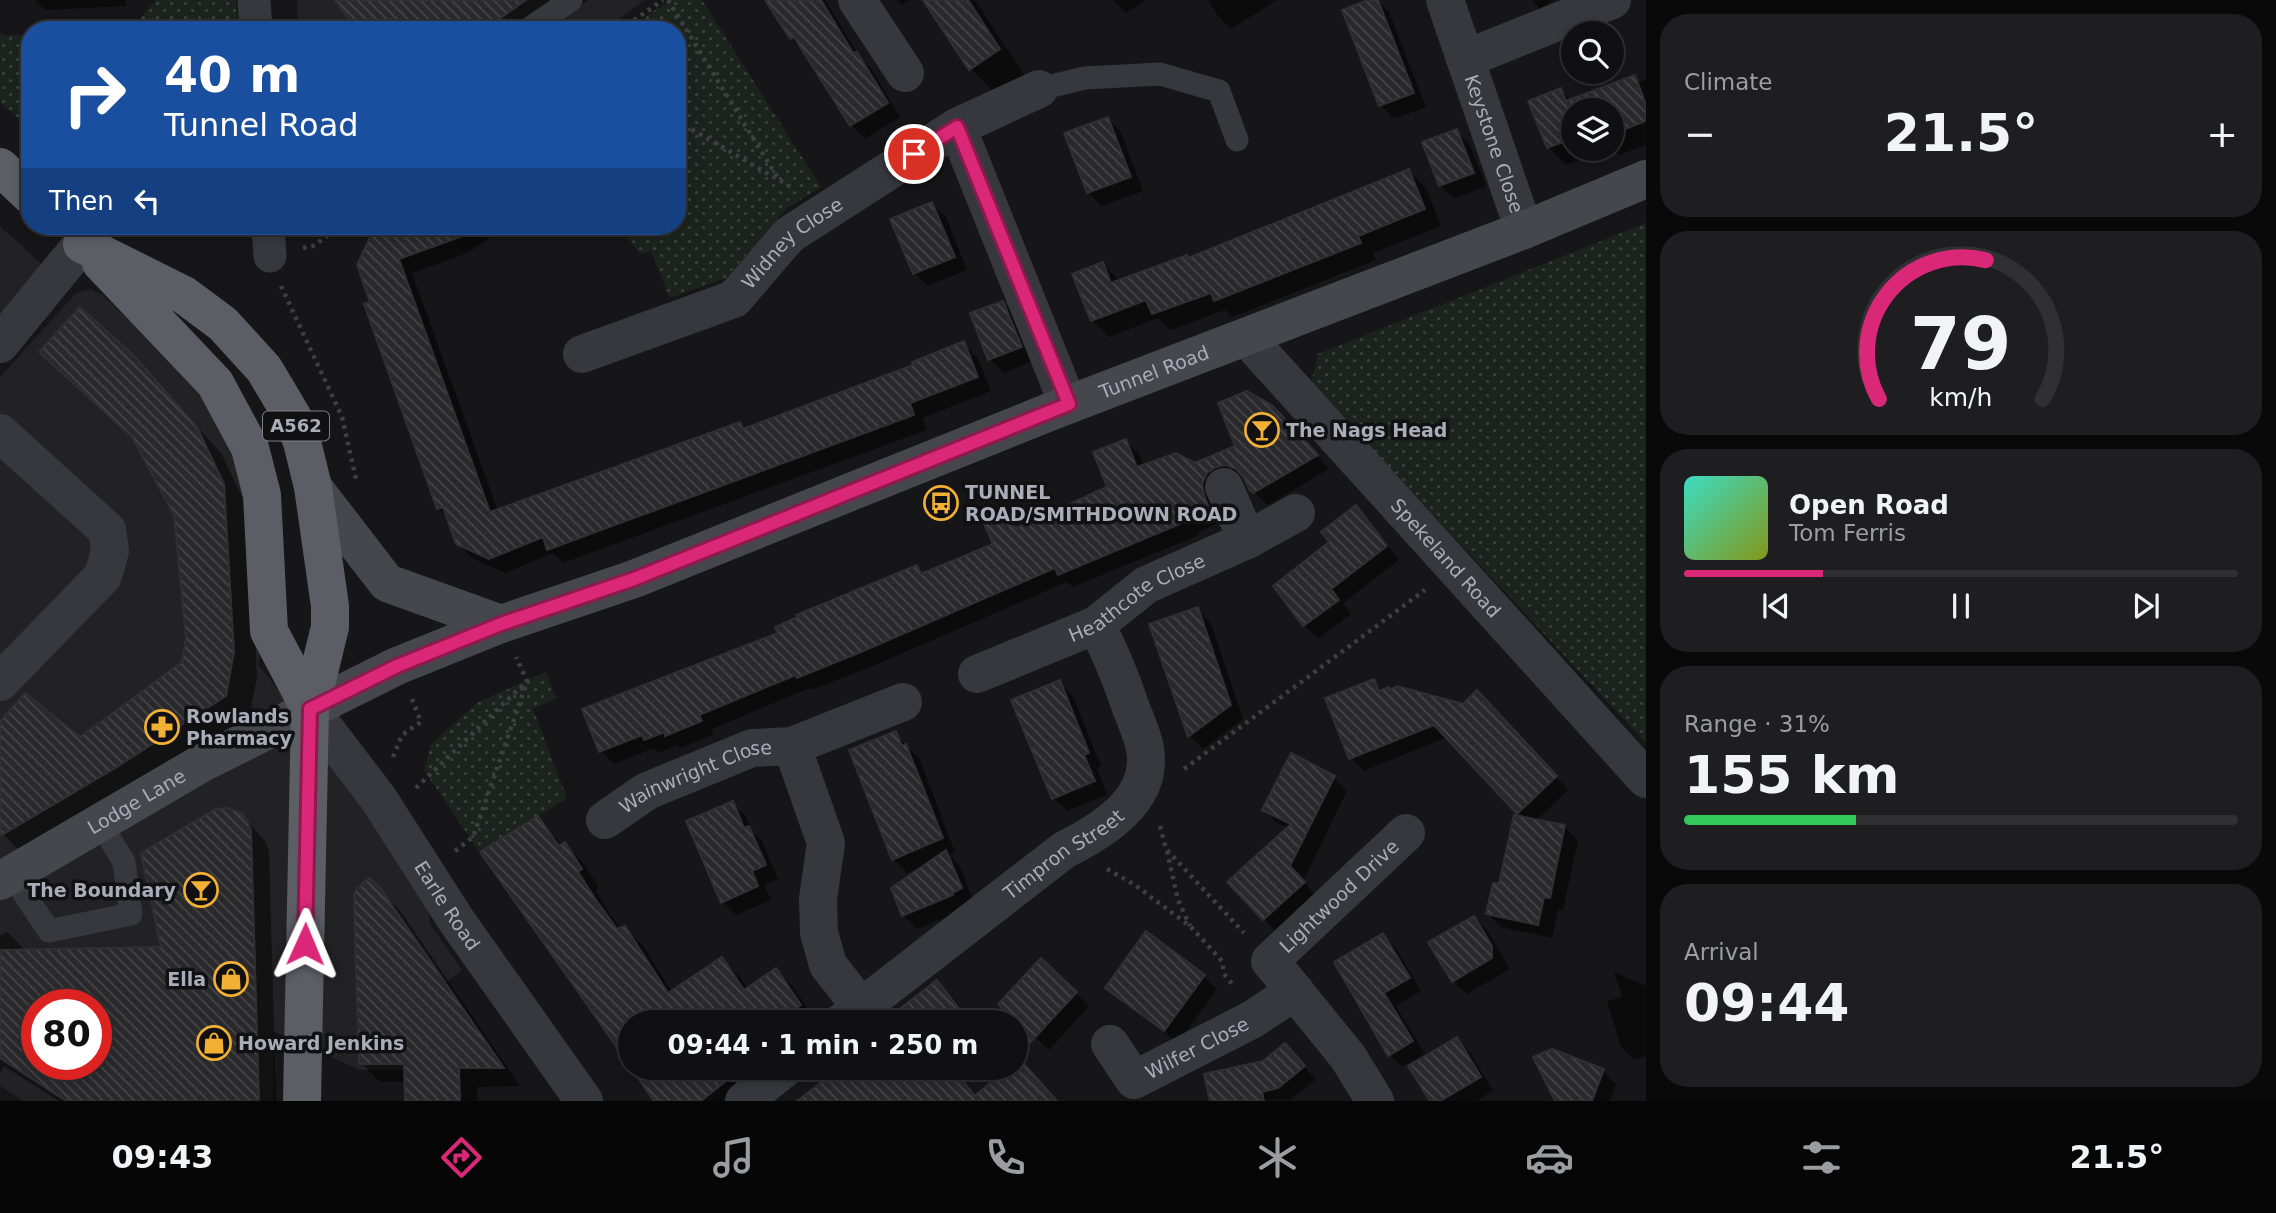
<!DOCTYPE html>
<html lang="en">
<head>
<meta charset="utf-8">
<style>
	:root { --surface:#101012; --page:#1e1e20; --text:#f1f3f6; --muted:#9c9d9f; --line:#303032; --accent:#db2777 }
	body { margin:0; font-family:"DejaVu Sans",sans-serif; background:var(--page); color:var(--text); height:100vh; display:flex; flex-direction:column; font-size:26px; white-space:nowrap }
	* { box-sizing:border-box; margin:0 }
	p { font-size:23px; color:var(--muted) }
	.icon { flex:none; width:38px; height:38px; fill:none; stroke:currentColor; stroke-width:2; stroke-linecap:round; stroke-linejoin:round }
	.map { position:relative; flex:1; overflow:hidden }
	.drawer { display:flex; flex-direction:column; gap:14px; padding:14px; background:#09090a; width:630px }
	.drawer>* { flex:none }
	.banner { position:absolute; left:21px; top:21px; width:665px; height:214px; border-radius:28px; box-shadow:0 4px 10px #0003,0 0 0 2px var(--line); background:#1a4fa0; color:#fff; overflow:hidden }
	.tools { position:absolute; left:1561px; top:21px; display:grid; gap:14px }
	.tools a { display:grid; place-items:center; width:63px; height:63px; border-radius:50%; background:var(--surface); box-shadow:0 4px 10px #0003,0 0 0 2px var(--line); font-size:35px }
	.speed { position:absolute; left:21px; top:989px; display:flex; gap:14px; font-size:35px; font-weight:700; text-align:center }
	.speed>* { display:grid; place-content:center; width:91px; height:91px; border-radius:50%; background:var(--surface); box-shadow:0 4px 10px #0003,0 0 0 2px var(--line); line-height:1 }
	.speed .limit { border:10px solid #d22; background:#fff; color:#111 }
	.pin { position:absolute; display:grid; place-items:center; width:60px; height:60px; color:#fff; margin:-30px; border:4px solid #fff; border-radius:50%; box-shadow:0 2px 7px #0007 }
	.me { position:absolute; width:77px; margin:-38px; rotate:1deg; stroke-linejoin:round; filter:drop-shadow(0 0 5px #0008) }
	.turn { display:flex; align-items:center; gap:24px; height:147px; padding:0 28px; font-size:32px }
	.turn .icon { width:91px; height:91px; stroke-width:2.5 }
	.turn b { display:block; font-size:49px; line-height:60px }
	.then { display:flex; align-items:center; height:66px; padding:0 28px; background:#0003; gap:14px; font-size:26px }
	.big { font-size:52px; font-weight:800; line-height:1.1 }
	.drawer .widget { flex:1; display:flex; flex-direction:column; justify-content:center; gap:10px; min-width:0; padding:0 24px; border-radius:28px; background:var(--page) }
	.drawer .dial { align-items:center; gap:0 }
	.dial svg { height:182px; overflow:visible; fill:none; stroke:var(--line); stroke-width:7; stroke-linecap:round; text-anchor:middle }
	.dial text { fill:var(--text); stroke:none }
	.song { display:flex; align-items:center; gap:21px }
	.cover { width:84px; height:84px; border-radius:10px; background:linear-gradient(135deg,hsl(170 70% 55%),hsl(70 70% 35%)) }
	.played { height:7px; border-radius:4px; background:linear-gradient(90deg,var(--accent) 25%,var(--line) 25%) }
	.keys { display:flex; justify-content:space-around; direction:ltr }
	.heat { display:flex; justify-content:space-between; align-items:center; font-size:38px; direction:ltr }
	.charge { height:10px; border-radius:5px; background:linear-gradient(90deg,#34c759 31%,var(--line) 0) }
	.trip { position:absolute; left:618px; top:1010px; width:410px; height:70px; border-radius:35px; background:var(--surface); box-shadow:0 4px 10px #0003,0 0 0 2px var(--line); font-weight:800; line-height:70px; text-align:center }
	.tabs { display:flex; height:112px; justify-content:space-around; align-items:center; background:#060607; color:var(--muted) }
	.tabs .icon { width:49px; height:49px }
	.tabs .on { color:var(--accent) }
	.tabs b { font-size:32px; color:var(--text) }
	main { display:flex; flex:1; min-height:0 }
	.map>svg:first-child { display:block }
	.built { fill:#222225; fill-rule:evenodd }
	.grass { fill:url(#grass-dots) }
	.shadow { fill:#0007; fill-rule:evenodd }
	.building { fill:url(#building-back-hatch); stroke:#303034; stroke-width:2; fill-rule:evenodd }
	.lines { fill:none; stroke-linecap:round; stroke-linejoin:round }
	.path { stroke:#3d3f44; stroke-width:4.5; stroke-dasharray:3.5 5; stroke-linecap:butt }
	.service { stroke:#37383d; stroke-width:23 }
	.pedestrian { stroke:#37383d; stroke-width:33 }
	.minor { stroke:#37383d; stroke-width:38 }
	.secondary { stroke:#45474d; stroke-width:38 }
	.trunk { stroke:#5b5e65; stroke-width:38 }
	.route-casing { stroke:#8e194d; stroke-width:18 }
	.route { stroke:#db2777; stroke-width:12 }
	.labels { text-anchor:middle; stroke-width:7; stroke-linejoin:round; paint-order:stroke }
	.shield { fill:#111113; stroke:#7b7e86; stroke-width:2 }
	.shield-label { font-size:18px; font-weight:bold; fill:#a8adb8 }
	.street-label { font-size:19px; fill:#a8adb8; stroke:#111113 }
	.poi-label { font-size:19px; font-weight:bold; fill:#a8adb8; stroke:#111113; text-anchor:start }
</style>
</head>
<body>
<main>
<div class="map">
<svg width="1646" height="1101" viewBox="0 0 1646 1101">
	<defs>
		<pattern id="grass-dots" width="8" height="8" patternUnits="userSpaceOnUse" patternTransform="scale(1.75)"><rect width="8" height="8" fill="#1c231d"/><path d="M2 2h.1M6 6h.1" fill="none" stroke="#3a403c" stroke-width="1.8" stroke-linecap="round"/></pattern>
		<pattern id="building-back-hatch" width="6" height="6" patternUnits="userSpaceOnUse" patternTransform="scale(1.75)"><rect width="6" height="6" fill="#29292c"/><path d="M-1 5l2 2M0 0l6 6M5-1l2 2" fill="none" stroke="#454548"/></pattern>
	</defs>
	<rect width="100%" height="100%" fill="#161618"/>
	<path class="built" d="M297 0H645L603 30H298Z
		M0 226 48 270 0 323Z
		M91 289 104 296 188 377 243 462 260 653 258 665 373 804 426 880 430 924 462 970 380 1033 407 1070H360L273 1031 274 1101H23L0 1086V377L76 293ZM37 1004H96V1064H37Z"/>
	<path class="grass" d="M156 0H236L238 30H130Z
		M670 0H702L821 187 787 208 726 278 670 298 651 251 640 254 618 226H677V30H627Z
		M0 32 3 35H30V130L0 102Z
		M1646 223V743L1311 384 1318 354Z
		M546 672 556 698 533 709 567 798 480 853 424 770 431 744 478 702Z"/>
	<path class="shadow" d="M35 0H126V6L45 10Z
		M337 0H588L546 30H359Z
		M767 0H825L859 56 870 67 900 117 865 139 851 125 806 53 791 38Z
		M897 0H909L902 5Z
		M925 0H975L1024 75 996 94 970 68Z
		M1113 0H1146L1126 13Z
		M1208 0H1277L1231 29 1218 16Z
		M1372 0H1377L1389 12 1426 107 1394 119 1381 105 1344 11Z
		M1532 0H1554L1540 9Z
		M1634 77 1639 82 1646 80V145L1619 155 1612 148V110H1573V149H1608L1566 165 1548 147 1561 90 1572 101Z
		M1108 119 1121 132 1143 191 1102 206 1088 192Z
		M1456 131 1470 145 1486 186 1454 199 1440 185Z
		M1409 171 1426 188 1441 226 1373 253 1376 260 1232 317 1225 310 1170 330 1158 318 1109 337 1092 320 1103 264 1120 281 1187 257 1189 259Z
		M932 204 946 217 967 270 928 286 914 273Z
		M394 226H506L468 253 412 273 498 511 740 424 746 430 915 366 963 344 978 358 991 391 923 418 927 430 563 563 553 553 505 573 472 558 457 543 449 518 438 508 373 303 374 233Z
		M1003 303 1016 316 1034 361 1004 373 990 359 972 314Z
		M157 383 221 453 248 509 257 676 249 720 27 858 0 831V724L80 739 184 663 188 638 176 515Z
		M1286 422 1329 469 1268 505 1251 490 1247 480 1240 478 1221 522 1198 532 1199 535 1073 587 1067 582 875 665 811 690 810 688 712 729 714 734 680 748 677 745 659 753 654 748 614 764 601 751 780 634 916 567 924 575 995 545 1016 530 1109 488 1125 441 1139 454 1144 466 1195 465 1237 447Z
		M1356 508 1369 521 1399 560 1343 603 1351 614 1318 639 1304 625 1275 586 1331 543Z
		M1197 609 1211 623 1243 719 1203 749 1190 736Z
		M1373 681 1383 691 1463 706 1490 705 1568 790 1536 821 1565 827 1578 841 1563 910 1558 909 1552 938 1501 927 1488 914 1500 886 1524 818 1448 737 1364 771 1351 758Z
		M1059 682 1073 696 1101 766 1097 768 1107 795 1067 811 1053 798Z
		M895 733 920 760 955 852 949 855 959 865 974 902 965 909 917 929 903 915 923 866 907 873 894 859Z
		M1333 777 1347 791 1303 881 1317 897 1277 933 1230 882 1289 829 1277 823 1264 810Z
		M732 803 746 817 752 832 762 841 778 879 764 885 771 900 736 915 722 902Z
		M240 814 265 841 269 851 276 1101H59L4 1066 0 1073V936L7 932 26 951 163 949ZM37 1004H96V1064H37Z
		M538 818 563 846 565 844 583 863 599 887 595 890 614 920 621 929 624 928 643 946 672 992 722 959 740 977 748 990 776 970 794 988 817 1022H630V1063Z
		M379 890 399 909 520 1086 477 1087V1101H407L406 1082H380L361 1063Z
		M1474 918 1488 931 1510 969 1467 994 1453 981Z
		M1147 934 1204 976 1217 989 1178 1043 1120 1000 1107 988Z
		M1383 935 1396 948 1421 991 1396 1006 1425 1054 1402 1067 1390 1055 1337 962Z
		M1614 972 1646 986V1056L1634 1060 1621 1047 1607 1001 1622 997Z
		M937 982 956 1001 972 1022H886Z
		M1076 993 1089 1006 1049 1050 1014 1017Z
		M1457 1039 1470 1053 1493 1091 1479 1099 1480 1101H1433Z
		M1297 1058 1316 1080 1290 1100 1212 1101Z
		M1015 1062 1056 1101H801L844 1068H955L977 1096 1009 1068H1015Z
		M633 1068H755L737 1079 749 1096 742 1101H657Z
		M1603 1071 1616 1084 1610 1101H1557Z"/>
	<path class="building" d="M335 0H526L484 30H357Z
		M765 0H821L853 53 857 52 888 103 850 126 794 37 790 39Z
		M923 0H968L1000 49 969 70Z
		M1368 0H1378L1414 93 1379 106 1342 10Z
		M1635 75 1646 105V121L1612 134V110H1573V138L1547 148 1528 101 1561 88 1566 101Z
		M1108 117 1131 177 1087 193 1064 133Z
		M1457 129 1474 173 1439 186 1422 142Z
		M1409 169 1425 209 1358 236 1361 243 1214 301 1211 293 1152 314 1146 300 1091 321 1072 274 1103 262 1111 283 1187 255 1188 258Z
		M932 202 955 257 913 274 890 219Z
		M389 226H479V230L399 259 490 512 740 422 743 429 913 365 912 362 964 341 978 377 910 403 914 415 547 550 543 537 489 559 456 544 443 507 437 509 364 304 370 302 357 265 373 231Z
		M1003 301 1022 347 988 360 970 313Z
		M80 307 134 356 197 427 224 484 234 652 226 696 117 767 0 836V721L25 693 80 737 182 662 186 638 174 515 132 437 39 352Z
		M1247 391 1273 406 1318 455 1253 493 1252 490 1250 491 1244 478 1236 469 1226 465 1216 467 1207 473 1202 484 1204 495 1209 508 1186 518 1187 521 1058 575 1055 568 861 652 797 678 796 675 699 715 702 721 665 736V732L644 740 642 735 599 752 582 709 778 633 775 627 798 617 796 615 917 565 921 574 993 544 979 512 1016 528 1107 487 1093 452 1126 439 1137 467 1176 453 1195 463 1235 446 1218 403Z
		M1356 505 1387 546 1331 589 1339 600 1303 626 1273 586 1329 542 1321 532Z
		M1198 607 1231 705 1188 737 1149 624Z
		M1374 679 1379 691 1389 687 1390 690 1397 686 1463 704 1477 690 1557 776 1517 814 1434 725 1349 759 1325 698Z
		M1060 680 1089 753 1084 755 1095 781 1052 799 1011 700Z
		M896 731 902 746 906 744 943 838 892 860 849 750Z
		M1291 753 1335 776 1290 866 1305 882 1263 920 1227 882 1291 824 1262 810Z
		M733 801 744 828 749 826 766 865 752 871 758 886 721 903 686 821Z
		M227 808 241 813 247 820 251 831 259 1101H66L0 1058V950L161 947 141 853 216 809ZM37 1004H96V1064H37Z
		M1514 815 1565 825 1550 898 1544 897 1538 925 1486 914 1493 883 1499 884Z
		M538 816 559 846 565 842 582 869 578 872 596 900 617 929 625 926 668 993 722 957 744 990 776 968 801 1005 776 1022H630V1066L480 852Z
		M946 850 962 888 952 893 953 895 902 916 891 888Z
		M369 878 380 888 504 1068H459L460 1101H405L404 1064H359L354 896 356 889Z
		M1474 916 1492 946V958L1452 982 1428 942Z
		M1146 931 1205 975 1164 1031 1105 988Z
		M1383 933 1410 978 1384 993 1413 1041 1388 1056 1334 962Z
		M1041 958 1077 992 1015 1059V1020L998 1004Z
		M937 980 962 1012 949 1022H883Z
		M1457 1037 1481 1077 1440 1101H1430L1408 1066Z
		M1285 1043 1305 1066 1278 1088 1262 1092 1264 1101H1210L1204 1074 1263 1061Z
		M1552 1049 1604 1069 1592 1101H1555L1533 1057Z
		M1018 1057 1057 1101H797L840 1068H953L975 1096 1007 1068H1015V1060Z
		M631 1068H726L732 1076 701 1101H654Z"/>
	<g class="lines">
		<path class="path" d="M668 0 779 180
			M620 30 663 0
			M677 121 791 187
			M303 248 313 246 341 226
			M281 286 342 417 356 479
			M393 757 402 735 421 722 412 699
			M1184 769 1425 590
			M416 788 527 681 516 657
			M1160 826 1166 849 1244 933
			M455 851 473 837 527 682
			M1167 851 1178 900 1190 926
			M1107 869 1135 885 1191 927 1222 961 1224 974 1234 986"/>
		<path class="service" d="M527 30 571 0
			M1039 89 1085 78 1160 74 1219 91 1237 140
			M11 874 49 931 131 914 124 862 100 823"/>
		<path class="pedestrian" d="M254 0 256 30
			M268 226 270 256"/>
		<g class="minor">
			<path d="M857 0 905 73"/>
			<path id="s1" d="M1445 0 1524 230"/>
			<path d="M1465 59 1612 0"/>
			<path d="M1039 89 957 127 1068 404"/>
			<path id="s2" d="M1246 337 1646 779"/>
			<path d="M0 344 82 244"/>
			<path id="s3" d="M582 354 734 299 789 235 957 127"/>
			<path d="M0 433 107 530 110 551 103 576 0 682"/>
			<path d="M1224 487 1247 540"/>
			<path id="s4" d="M977 674 1096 625 1146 585 1247 540 1296 513"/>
			<path id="s5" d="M310 709 378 798 456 920 584 1101"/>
			<path d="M792 746 826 843 818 899 819 933 828 965 861 1007"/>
			<path id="s6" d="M605 820 647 791 752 748 792 746 903 702"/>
			<path id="s7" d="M842 1022 1064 850C1102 831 1154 800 1145 749 1143 736 1136 721 1131 708 1121 678 1111 653 1096 625"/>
			<path id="s8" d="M1110 1044 1134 1080 1253 1019 1295 991"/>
			<path d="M744 1101 785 1068"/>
			<path id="s9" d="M1375 1101 1348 1057 1270 961 1406 833"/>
		</g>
		<g class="secondary">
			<path d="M313 487 387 583 501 624"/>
			<path id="s10" d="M0 881 202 763 397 666 501 624 634 579 1052 411 1524 230 1646 179"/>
		</g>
		<path class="trunk" d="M0 167 30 195
			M82 244 184 295 223 324 264 369 292 416 302 442 313 487 330 606V627L310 709 302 1101
			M101 263 215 383 250 448 262 495 269 631 310 709"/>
	</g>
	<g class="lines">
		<g class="route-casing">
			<path id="route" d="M305 944 310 709 397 666 501 624 634 579 1069 404 957 127 914 154"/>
		</g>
		<use href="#route" class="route"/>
	</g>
	<defs>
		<g id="bar-ring" transform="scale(1.75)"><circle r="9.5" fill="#111113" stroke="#f2b134" stroke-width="1.5"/><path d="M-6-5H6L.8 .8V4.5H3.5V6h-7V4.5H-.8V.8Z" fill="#f2b134"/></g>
		<g id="bus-ring" transform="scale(1.75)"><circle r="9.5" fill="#111113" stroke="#f2b134" stroke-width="1.5"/><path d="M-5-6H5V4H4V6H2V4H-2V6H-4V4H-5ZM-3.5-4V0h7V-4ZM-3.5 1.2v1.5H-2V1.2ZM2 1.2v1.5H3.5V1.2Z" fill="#f2b134"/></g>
		<g id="pharmacy-ring" transform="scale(1.75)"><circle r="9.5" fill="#111113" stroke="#f2b134" stroke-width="1.5"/><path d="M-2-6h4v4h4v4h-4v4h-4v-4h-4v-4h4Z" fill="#f2b134"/></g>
		<g id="shop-ring" transform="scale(1.75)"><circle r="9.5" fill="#111113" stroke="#f2b134" stroke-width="1.5"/><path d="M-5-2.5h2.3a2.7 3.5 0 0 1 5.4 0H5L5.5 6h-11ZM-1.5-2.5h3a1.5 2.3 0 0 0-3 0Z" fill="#f2b134"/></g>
	</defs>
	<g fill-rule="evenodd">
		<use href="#bar-ring" x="1262" y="430"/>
		<use href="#bus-ring" x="941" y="503"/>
		<use href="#pharmacy-ring" x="162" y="727"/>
		<use href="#bar-ring" x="201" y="890"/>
		<use href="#shop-ring" x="231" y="979"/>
		<use href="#shop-ring" x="214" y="1043"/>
	</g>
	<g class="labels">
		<rect class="shield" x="263" y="411.5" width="66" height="29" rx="5"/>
		<g class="shield-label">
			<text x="296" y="432">A562</text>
		</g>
		<g class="street-label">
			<text dy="7" stroke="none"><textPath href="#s1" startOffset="152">Keystone Close</textPath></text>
			<text dy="7" stroke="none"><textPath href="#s3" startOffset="243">Widney Close</textPath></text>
			<text dy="7" stroke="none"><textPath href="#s10" startOffset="1264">Tunnel Road</textPath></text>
			<text dy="7" stroke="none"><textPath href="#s2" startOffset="298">Spekeland Road</textPath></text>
			<text dy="7" stroke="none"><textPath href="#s4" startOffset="178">Heathcote Close</textPath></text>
			<text dy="7" stroke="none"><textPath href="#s6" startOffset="102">Wainwright Close</textPath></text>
			<text dy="7" stroke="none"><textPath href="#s10" startOffset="158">Lodge Lane</textPath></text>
			<text dy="7" stroke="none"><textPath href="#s7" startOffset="278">Timpron Street</textPath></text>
			<text dy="7" stroke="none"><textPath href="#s9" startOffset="270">Lightwood Drive</textPath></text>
			<text dy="7" stroke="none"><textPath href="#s5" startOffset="240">Earle Road</textPath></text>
			<text dy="7" stroke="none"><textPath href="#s8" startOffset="114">Wilfer Close</textPath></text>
		</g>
		<g class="poi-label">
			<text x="1286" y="437">The Nags Head</text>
			<text x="965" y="499">TUNNEL<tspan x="965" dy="22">ROAD/SMITHDOWN ROAD</tspan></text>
			<text x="186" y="723">Rowlands<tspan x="186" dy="22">Pharmacy</tspan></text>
			<text x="176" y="897" text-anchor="end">The Boundary</text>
			<text x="206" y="986" text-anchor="end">Ella</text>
			<text x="238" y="1050">Howard Jenkins</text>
		</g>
	</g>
</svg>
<div class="tools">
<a><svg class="icon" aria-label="search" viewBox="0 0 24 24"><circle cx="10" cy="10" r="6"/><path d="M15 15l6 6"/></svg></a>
<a><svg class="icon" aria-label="layers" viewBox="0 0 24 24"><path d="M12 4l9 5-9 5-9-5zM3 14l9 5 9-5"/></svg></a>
</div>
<div class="speed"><div class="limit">80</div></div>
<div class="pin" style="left:914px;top:154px;background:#d93025"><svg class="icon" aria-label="arrive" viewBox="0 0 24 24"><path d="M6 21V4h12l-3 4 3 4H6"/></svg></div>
<svg class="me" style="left:305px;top:944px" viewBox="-20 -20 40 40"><path d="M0-17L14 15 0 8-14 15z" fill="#db2777" stroke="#fff" stroke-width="4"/></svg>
<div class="trip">09:44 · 1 min · 250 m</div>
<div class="banner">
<div class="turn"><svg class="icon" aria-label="right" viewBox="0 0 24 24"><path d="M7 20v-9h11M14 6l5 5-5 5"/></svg><div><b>40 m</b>Tunnel Road</div></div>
<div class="then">Then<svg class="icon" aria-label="left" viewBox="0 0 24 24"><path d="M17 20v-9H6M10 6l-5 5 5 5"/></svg></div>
</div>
</div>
<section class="drawer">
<div class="widget"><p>Climate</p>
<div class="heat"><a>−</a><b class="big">21.5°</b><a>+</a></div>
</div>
<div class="widget dial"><svg viewBox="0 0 100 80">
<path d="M14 69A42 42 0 1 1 86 69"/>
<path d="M14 69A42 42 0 0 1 61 8" stroke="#db2777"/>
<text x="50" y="56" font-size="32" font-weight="700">79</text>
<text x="50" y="72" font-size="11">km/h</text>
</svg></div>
<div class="widget">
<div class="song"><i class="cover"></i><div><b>Open Road</b><p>Tom Ferris</p></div></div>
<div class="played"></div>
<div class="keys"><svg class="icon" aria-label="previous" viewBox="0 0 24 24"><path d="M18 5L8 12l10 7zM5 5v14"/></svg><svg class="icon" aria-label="pause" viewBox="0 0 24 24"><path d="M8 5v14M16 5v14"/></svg><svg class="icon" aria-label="next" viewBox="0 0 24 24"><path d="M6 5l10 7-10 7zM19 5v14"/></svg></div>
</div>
<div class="widget"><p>Range · 31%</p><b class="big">155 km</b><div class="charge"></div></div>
<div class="widget"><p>Arrival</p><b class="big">09:44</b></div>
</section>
</main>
<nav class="tabs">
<b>09:43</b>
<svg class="icon on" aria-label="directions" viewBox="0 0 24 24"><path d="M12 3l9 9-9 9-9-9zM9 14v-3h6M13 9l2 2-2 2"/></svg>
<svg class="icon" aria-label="music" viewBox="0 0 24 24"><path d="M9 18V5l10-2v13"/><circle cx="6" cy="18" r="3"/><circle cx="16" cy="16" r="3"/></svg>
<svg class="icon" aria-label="phone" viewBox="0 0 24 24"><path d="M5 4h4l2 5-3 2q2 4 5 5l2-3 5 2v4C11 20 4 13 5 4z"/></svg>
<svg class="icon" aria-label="climate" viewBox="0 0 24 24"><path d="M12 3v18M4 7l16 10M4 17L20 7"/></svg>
<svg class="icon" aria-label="car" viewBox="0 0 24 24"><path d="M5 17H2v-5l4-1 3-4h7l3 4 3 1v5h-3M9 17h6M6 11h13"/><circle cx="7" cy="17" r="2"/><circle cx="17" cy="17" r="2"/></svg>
<svg class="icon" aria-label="filters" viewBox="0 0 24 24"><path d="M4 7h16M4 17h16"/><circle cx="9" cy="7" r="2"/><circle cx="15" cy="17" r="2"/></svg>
<b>21.5°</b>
</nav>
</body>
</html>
